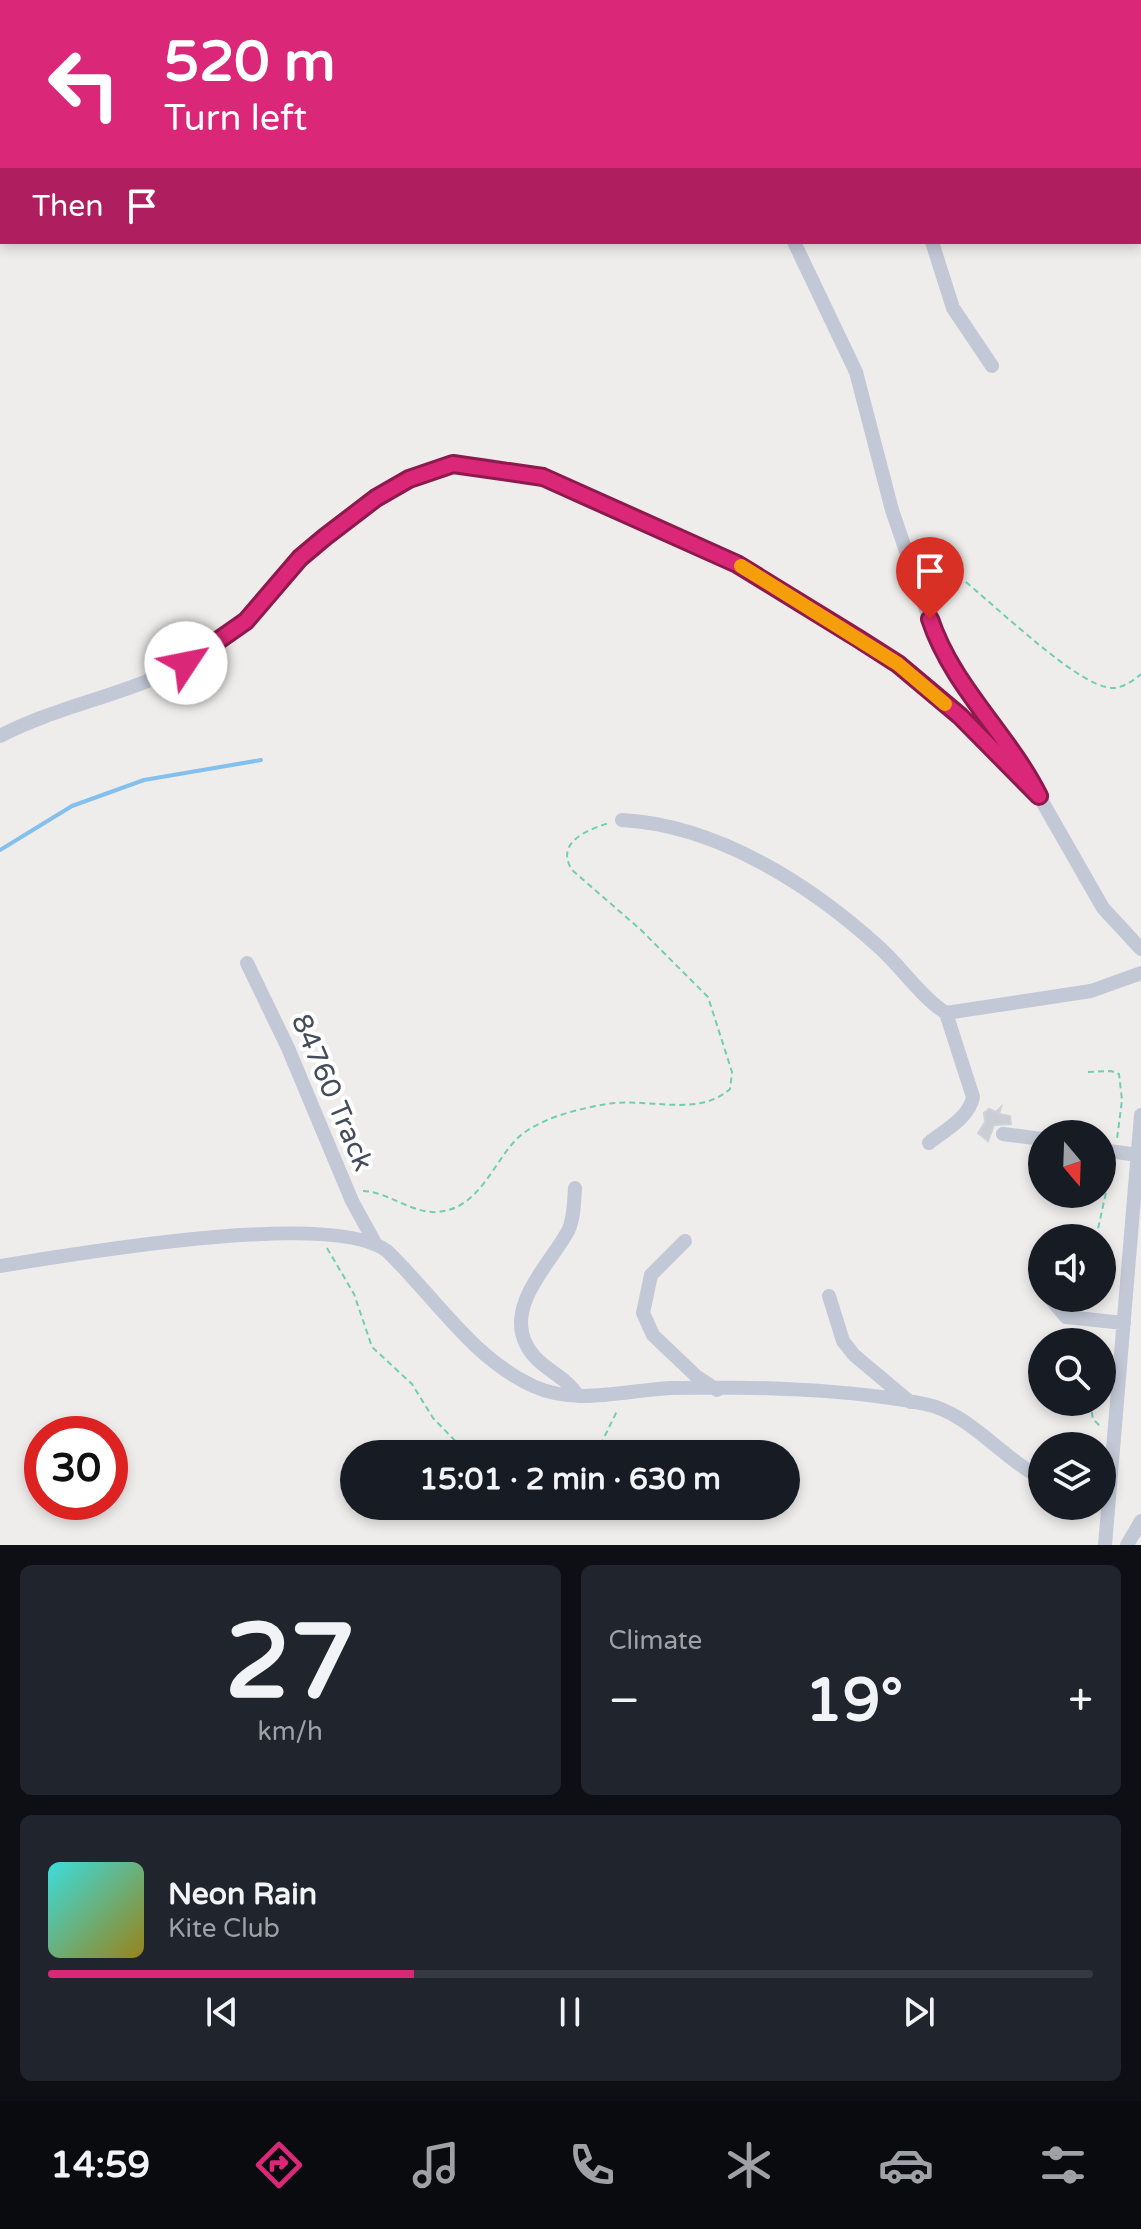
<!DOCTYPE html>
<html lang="en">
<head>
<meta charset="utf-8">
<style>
	:root { --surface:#171b24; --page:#20242c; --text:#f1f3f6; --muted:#9ea1a6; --line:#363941; --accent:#db2777 }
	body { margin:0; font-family:"Varela Round",sans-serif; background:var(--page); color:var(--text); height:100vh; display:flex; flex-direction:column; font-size:30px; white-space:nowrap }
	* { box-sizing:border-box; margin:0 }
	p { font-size:26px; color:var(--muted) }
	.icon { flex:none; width:44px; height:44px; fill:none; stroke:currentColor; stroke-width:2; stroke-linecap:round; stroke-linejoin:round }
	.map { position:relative; height:1545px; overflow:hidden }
	.sheet { display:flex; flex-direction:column; gap:20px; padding:20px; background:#0d0f14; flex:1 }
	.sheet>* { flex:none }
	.top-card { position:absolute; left:0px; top:0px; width:1142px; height:244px; box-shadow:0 4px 12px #0003; background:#db2777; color:#fff; overflow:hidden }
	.needle { width:52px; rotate:161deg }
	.buttons { position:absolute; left:1028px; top:1120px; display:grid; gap:16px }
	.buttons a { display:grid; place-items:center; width:88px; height:88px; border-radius:50%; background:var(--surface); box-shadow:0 4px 12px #0003; font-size:40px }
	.speed { position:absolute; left:24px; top:1416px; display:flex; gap:16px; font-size:40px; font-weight:700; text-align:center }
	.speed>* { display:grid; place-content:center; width:104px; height:104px; border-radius:50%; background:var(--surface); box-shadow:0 4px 12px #0003; line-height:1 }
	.speed .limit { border:12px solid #d22; background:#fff; color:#111 }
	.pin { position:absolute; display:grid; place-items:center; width:68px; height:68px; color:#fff; margin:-82px -34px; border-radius:50% 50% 50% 0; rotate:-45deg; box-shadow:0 0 8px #0007 }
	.pin .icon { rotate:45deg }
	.me { position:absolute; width:88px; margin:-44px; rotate:56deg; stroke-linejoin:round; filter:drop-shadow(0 0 6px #0008) }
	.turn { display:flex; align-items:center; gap:28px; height:168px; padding:0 32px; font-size:36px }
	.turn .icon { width:104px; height:104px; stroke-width:2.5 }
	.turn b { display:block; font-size:56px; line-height:68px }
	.then { display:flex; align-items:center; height:76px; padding:0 32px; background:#0003; gap:16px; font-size:30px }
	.big { font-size:60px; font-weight:700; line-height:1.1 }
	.sheet .widget { flex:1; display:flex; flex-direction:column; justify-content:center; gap:12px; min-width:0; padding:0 28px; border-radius:12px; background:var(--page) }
	.sheet .dial { align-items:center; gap:0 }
	.dial b { font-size:104px; line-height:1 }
	.song { display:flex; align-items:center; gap:24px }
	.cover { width:96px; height:96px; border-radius:12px; background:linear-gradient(135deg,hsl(180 70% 55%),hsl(50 70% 35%)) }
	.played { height:8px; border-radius:4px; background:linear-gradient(90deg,var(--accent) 35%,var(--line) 35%) }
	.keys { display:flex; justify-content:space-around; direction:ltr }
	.heat { display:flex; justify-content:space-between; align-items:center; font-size:44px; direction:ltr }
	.sheet .tiles { flex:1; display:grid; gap:20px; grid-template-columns:1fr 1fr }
	.widget:last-child { grid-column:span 2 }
	.trip { position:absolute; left:340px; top:1440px; width:460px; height:80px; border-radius:40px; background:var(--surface); box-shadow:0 4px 12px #0003; font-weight:700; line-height:80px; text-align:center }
	.dock { display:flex; height:128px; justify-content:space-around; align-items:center; background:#090b0e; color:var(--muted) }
	.dock .icon { width:56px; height:56px }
	.dock .on { color:var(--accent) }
	.dock b { font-size:36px; color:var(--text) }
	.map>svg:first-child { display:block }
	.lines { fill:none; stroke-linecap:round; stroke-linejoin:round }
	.stream { stroke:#84c0ee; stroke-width:4 }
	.river { stroke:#84c0ee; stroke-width:24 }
	.building { fill:#cbcdd5; stroke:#d0d1d9; stroke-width:2 }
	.path { stroke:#70ceb4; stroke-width:2; stroke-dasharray:6 4; stroke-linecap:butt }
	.minor { stroke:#c2c8d5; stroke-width:14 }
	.route-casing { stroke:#8e194d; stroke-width:20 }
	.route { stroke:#db2777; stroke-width:14 }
	.slow { stroke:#f59e0b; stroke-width:14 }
	.labels { text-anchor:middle; stroke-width:8; stroke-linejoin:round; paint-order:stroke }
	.street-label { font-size:28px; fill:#444b5a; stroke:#fff }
</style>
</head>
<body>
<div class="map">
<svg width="1141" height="1545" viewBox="0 0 1141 1545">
	<rect width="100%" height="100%" fill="#efedec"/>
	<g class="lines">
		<path class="stream" d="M0 850 72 806 144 780 261 760"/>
		<path class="river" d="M280 0V2
			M0 214 2 213"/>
	</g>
	<path class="building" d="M1001 1107 999 1114 1010 1116 1011 1124 994 1125 988 1141 978 1133 985 1122 984 1113 989 1109 996 1112Z"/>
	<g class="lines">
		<path class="path" d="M918 546C962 569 1073 690 1114 688 1124 687 1133 681 1141 674
			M1088 1072 1111 1071 1119 1074 1122 1100 1117 1139
			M363 1191C389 1192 412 1214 438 1212 482 1208 494 1158 521 1135 544 1117 578 1109 607 1104 647 1097 698 1118 730 1089L732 1072 708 997 641 930 572 870C555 843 586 830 609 823
			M1096 1238 1112 1165
			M327 1248 354 1294 372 1347 412 1384 433 1418 468 1454
			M1085 1298V1305
			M1085 1331 1086 1342
			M1090 1402 1093 1419 1100 1426
			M596 1454 618 1409"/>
		<path class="minor" d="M666 0 668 2
			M1112 0 1115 2
			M1140 19 1141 21
			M794 242 856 372 892 510 935 636 955 674 1020 760 1035 789
			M932 242 953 308 992 366
			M0 736C63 703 137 694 198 656 239 630 266 595 299 560 325 531 363 505 396 487 413 477 433 466 453 464 482 461 515 471 543 477L737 564 898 664 960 716 1039 796 1103 908 1141 949
			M622 820C717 825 811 885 880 948 902 968 921 997 946 1013L1091 991 1141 973
			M247 963 288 1048 352 1201 374 1241
			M1003 1134 1042 1139
			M929 1143C945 1130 969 1118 973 1097L946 1013
			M1102 1150 1138 1155
			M575 1188C574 1202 574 1219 568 1231 551 1263 506 1304 526 1344 538 1369 565 1374 578 1396
			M685 1241 651 1275 643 1313 653 1335 696 1376 717 1390
			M0 1266C75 1254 332 1209 387 1251 434 1296 472 1358 533 1386 576 1406 626 1390 671 1388 747 1386 852 1389 925 1404 970 1413 1002 1459 1042 1478
			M1038 1270 1042 1280
			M829 1296 843 1341 854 1355 910 1402
			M1050 1298 1066 1317 1124 1323
			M1105 1545 1141 1115
			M1127 1545 1141 1521"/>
	</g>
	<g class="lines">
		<g class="route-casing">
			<path id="route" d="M186 663 246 621 300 558 325 537 376 498 409 479 453 464 543 477 737 564 859 639 898 664 960 716 1039 796C1008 734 952 686 930 619"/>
		</g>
		<use href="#route" class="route"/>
		<path class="slow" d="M741 566 898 664 945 704"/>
	</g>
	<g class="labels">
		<g class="street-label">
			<text transform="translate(333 1092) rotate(67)" y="10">84760 Track</text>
		</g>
	</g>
</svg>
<div class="buttons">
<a><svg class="needle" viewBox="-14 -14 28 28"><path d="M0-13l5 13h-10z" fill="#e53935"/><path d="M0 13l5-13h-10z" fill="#9ea1a6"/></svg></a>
<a><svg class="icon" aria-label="sound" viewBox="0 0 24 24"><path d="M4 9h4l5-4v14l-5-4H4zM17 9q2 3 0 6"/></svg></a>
<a><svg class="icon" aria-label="search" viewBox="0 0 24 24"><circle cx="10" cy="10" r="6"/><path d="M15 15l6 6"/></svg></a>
<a><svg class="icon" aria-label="layers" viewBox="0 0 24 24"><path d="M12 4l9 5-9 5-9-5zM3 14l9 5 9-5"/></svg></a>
</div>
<div class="speed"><div class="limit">30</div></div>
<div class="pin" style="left:930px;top:619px;background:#d93025"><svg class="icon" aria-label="arrive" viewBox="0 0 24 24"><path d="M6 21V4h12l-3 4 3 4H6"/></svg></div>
<svg class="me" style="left:186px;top:663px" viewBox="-20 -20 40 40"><circle r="19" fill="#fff"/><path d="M0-13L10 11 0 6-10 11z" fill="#db2777"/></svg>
<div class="trip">15:01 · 2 min · 630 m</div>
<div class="top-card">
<div class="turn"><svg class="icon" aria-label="left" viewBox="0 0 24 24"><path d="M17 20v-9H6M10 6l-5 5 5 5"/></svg><div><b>520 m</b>Turn left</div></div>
<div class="then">Then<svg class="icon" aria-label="arrive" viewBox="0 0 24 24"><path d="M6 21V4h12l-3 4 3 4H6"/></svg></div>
</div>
</div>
<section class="sheet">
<div class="tiles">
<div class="widget dial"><b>27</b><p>km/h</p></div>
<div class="widget"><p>Climate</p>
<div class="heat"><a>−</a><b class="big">19°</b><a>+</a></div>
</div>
<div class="widget">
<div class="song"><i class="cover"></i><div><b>Neon Rain</b><p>Kite Club</p></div></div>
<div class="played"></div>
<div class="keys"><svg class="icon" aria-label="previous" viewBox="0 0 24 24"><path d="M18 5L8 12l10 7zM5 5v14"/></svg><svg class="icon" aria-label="pause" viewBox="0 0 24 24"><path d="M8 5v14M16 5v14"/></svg><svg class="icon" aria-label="next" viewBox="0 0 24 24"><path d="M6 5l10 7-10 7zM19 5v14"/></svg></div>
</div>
</div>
</section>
<nav class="dock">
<b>14:59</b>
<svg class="icon on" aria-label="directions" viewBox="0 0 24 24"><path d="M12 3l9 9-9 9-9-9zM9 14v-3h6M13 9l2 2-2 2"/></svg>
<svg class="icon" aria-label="music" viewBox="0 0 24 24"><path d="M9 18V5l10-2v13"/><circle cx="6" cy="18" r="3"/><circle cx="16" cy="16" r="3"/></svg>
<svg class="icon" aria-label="phone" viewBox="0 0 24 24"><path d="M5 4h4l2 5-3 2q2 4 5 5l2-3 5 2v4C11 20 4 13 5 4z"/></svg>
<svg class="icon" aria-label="climate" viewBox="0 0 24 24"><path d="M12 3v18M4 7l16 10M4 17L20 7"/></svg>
<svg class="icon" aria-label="car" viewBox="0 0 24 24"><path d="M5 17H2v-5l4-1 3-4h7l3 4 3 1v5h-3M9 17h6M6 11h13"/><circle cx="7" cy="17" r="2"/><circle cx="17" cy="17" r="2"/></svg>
<svg class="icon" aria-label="filters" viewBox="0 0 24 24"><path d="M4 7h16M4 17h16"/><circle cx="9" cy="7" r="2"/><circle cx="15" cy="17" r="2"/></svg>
</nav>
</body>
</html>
